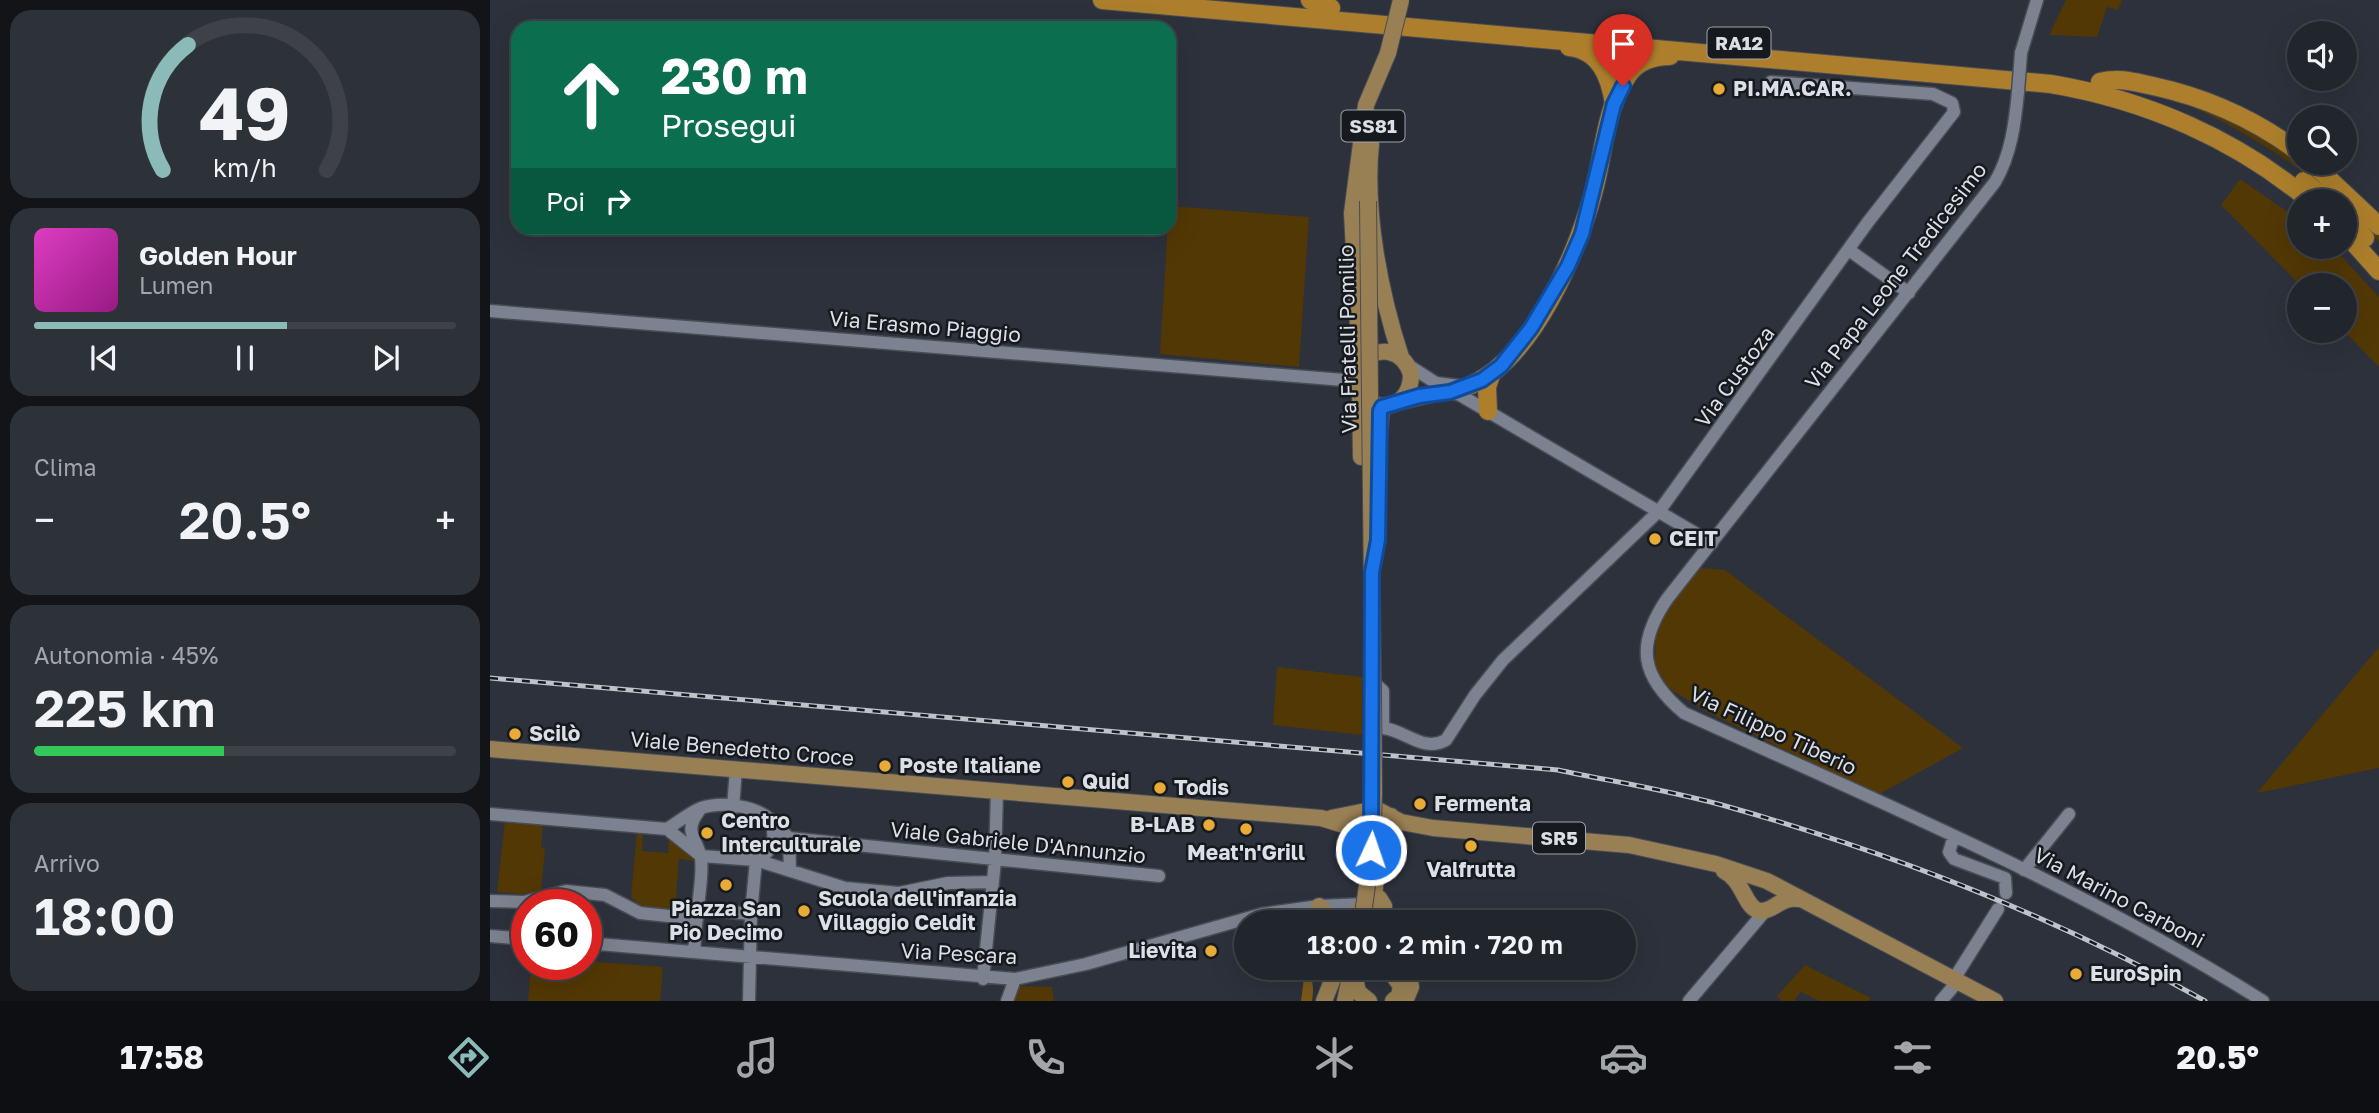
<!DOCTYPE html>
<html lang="it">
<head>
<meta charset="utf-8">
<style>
	:root { --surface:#21252c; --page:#2d3138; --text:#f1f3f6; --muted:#a2a5a9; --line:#3e4248; --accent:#8bbbb9 }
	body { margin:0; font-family:"Golos Text",sans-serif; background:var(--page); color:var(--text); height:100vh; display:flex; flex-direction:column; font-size:26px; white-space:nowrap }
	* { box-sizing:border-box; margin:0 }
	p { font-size:23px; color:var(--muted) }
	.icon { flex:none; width:38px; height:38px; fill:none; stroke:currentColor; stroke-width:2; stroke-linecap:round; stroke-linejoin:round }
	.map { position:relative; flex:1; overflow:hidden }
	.side { display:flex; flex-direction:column; gap:10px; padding:10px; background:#121418; width:490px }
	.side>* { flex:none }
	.guide { position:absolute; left:21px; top:21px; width:665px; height:214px; border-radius:21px; box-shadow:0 7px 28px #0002,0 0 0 2px var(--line); background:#0b6e4f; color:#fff; overflow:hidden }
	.tools { position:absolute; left:1797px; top:21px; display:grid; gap:14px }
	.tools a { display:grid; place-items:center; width:70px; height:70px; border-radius:50%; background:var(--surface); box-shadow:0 7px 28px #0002,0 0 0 2px var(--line); font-size:35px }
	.speed { position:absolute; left:21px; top:889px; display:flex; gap:14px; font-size:35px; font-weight:700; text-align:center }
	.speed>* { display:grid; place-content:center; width:91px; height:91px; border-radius:50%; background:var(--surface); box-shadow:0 7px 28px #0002,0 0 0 2px var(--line); line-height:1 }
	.speed .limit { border:10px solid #d22; background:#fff; color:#111 }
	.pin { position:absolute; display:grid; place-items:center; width:60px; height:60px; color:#fff; margin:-72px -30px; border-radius:50% 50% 50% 0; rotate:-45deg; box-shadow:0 0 7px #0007 }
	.pin .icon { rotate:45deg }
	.me { position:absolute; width:77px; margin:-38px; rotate:3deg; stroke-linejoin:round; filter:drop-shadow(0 0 5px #0008) }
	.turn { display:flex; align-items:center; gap:24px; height:147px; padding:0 35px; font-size:32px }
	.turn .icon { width:91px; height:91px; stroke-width:2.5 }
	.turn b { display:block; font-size:49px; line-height:60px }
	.then { display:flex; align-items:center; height:66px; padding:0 35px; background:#0003; gap:14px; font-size:26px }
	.big { font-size:52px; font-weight:600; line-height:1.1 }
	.side .widget { flex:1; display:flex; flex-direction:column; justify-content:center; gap:10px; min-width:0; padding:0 24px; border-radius:21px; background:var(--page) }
	.side .dial { align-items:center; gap:0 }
	.dial svg { height:182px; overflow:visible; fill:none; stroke:var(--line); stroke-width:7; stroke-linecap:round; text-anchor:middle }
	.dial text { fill:var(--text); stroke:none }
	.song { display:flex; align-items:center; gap:21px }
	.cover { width:84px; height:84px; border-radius:10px; background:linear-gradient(135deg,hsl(310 70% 55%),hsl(310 70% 35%)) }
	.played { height:7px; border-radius:4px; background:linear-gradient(90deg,var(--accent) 60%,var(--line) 60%) }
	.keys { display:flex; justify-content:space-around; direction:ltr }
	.heat { display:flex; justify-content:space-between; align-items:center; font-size:38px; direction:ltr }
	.charge { height:10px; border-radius:5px; background:linear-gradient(90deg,#34c759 45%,var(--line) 0) }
	.trip { position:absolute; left:744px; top:910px; width:402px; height:70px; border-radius:35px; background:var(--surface); box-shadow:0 7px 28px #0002,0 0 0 2px var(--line); font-weight:600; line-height:70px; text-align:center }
	.tabs { display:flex; height:112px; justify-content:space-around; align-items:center; background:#0d0f12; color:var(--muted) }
	.tabs .icon { width:49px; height:49px }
	.tabs .selected { color:var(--accent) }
	.tabs b { font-size:32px; color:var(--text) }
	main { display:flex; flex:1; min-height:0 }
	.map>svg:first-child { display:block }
	.green { fill:#523804 }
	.forest { fill:#7c5a1a }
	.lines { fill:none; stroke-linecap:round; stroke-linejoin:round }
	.minor-casing { stroke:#484c55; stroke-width:15 }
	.major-casing { stroke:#484c55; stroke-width:18 }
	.highway-casing { stroke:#484c55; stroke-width:20 }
	.minor { stroke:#7c828f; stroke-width:12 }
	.major { stroke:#998054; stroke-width:16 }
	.highway { stroke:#ad7f2c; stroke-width:18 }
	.rail-casing { stroke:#bec2ca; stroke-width:5 }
	.rail { stroke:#16191e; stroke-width:2.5; stroke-dasharray:8; stroke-linecap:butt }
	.minor-bridge-casing { stroke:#484c55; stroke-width:15; stroke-linecap:butt }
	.major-bridge-casing { stroke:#484c55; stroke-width:18; stroke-linecap:butt }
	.minor-bridge { stroke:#7c828f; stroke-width:12 }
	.major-bridge { stroke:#998054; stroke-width:16 }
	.route-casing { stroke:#114b97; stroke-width:18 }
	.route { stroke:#1a73e8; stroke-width:12 }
	.poi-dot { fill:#e9ab38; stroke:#16191e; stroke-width:2.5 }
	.labels { text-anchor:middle; stroke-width:5; stroke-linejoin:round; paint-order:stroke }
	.shield { fill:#16191e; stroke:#a0a4aa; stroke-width:2 }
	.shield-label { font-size:19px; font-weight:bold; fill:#dbdfe6 }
	.poi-label { font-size:21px; font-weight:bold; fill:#dbdfe6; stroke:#16191e; text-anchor:start }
	.street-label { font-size:21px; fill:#dbdfe6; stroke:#16191e }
</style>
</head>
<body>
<main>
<section class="side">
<div class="widget dial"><svg viewBox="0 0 100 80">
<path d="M14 69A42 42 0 1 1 86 69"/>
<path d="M14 69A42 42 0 0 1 25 14" stroke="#8bbbb9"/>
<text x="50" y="56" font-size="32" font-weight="700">49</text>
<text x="50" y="72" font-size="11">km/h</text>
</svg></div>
<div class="widget">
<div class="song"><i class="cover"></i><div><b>Golden Hour</b><p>Lumen</p></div></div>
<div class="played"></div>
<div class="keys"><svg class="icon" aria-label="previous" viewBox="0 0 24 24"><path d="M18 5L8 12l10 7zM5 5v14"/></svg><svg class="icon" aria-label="pause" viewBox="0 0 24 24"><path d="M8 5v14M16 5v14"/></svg><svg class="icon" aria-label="next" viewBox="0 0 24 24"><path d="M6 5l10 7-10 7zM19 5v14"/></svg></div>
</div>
<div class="widget"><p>Clima</p>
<div class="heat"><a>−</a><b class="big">20.5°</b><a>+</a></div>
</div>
<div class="widget"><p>Autonomia · 45%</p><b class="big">225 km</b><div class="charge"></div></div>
<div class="widget"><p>Arrivo</p><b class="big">18:00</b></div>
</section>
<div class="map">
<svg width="1889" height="1001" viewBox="0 0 1889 1001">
	<rect width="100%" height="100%" fill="#2c313b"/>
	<path class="green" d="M1576 0H1632L1628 10 1617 7 1607 37 1559 35Z
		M1687 100H1707L1809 157 1810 163H1818L1889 230V242L1855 208V201H1848C1800 158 1746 126 1687 100Z
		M1750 179 1809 220 1810 247H1843L1889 297V367L1854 331 1855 285H1810L1731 205Z
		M679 206 819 217 809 367 670 354Z
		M1211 568 1235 570 1473 748 1388 795 1217 712 1177 687 1165 664 1166 633 1178 605Z
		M1889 647V768L1767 793Z
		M787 667 872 677V735L783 725Z
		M15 821 53 824 51 847 55 848 51 891 32 894 7 892Z
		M147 832H153L152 851 178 853 179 838 205 861 189 859 185 910 152 907 141 897Z
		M96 961 173 967 170 1001H38L41 964H96Z
		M1315 965 1381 998 1379 1001H1329L1311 992 1305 999 1307 1001H1292L1287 996Z
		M526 986 562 987 564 1001H520Z"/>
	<path class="forest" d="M786 970C814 970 827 969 822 1001H811L814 978 778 973Z"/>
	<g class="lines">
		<g class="minor-casing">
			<path id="minor" d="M1531 53 1547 0
				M1528 92C1525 123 1521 155 1505 182L1177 599C1145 646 1151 677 1194 713 1390 802 1590 886 1773 1001
				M1359 250 1419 293
				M0 311 866 381
				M918 365 946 383 970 386
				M960 392 970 395 1222 543
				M907 404 967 390
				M880 679 893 691V728C915 730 933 753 956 740L985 695 1013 660 1170 510 1378 222 1464 112 1462 103 1443 94 1281 82
				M243 808 246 769
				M209 811C192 833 208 839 211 858 213 874 209 893 208 909L261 914 266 860
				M0 814 177 829 211 856
				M281 820 299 838 669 876
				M177 829C188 822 199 813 211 808 232 801 266 806 281 820 286 840 284 851 266 860L211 856
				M1464 836 1459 852 1464 859 1515 878 1516 893
				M299 838 300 871
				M266 860 355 888 409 893 458 883 503 882
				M1534 870 1579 814
				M0 901 34 902 76 891 115 895 150 913 207 919
				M0 936 37 939
				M96 943 525 979 596 964 772 914 829 906 875 904
				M204 952 207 913
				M493 979 505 861 507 791
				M1464 979 1508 909
				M259 1001 261 914
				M517 1001 525 979
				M1199 1001 1276 910
				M1451 1001 1468 981"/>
		</g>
		<g class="major-casing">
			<path id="major" d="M881 144C874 211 890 293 911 357
				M870 364C888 344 913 349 921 374 921 395 908 409 886 405 868 397 863 382 870 364L862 213 876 105 898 53
				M870 393 871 457
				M888 451 892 406
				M0 749 831 818 857 826 884 845C900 844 908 831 901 816
				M841 818 886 809 911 822 943 828 1139 845 1226 864 1277 881 1505 1001
				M1234 871C1254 880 1255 911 1271 911 1284 911 1290 897 1308 899
				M884 897 889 898 894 906 887 915
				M829 906 846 922
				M861 922 876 901 884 897 887 864
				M863 968 868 992 879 1001
				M898 968 911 986 909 996 903 1001
				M834 1001 847 968
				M855 1001 861 973
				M915 1001 921 987 918 968"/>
		</g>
		<g class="highway-casing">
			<path id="highway" d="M612 0 1561 84C1656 100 1746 139 1820 201
				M820 0 841 8
				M1079 47C1110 50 1120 77 1124 104
				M1610 82C1629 77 1644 82 1663 86 1718 98 1765 119 1810 153
				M1822 163 1889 226
				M1814 181 1837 201
				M1855 217 1875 238
				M1855 233 1889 271
				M981 385C1044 358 1091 246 1106 182 1114 148 1117 105 1138 75 1148 61 1163 56 1180 56
				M998 411 997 387 1001 375"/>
		</g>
		<use href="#minor" class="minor"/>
		<use href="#major" class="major"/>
		<use href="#highway" class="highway"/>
		<g class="rail-casing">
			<path id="rail" d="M0 678 1068 770C1125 782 1183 791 1239 807 1405 854 1564 916 1715 1001"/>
		</g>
		<use href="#rail" class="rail"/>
		<g class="minor-bridge-casing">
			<path id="minor-bridge" d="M1528 92 1531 53"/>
		</g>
		<g class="major-bridge-casing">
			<path id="major-bridge" d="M898 53 911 0
				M872 921 882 850 884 793 878 201"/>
		</g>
		<use href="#minor-bridge" class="minor-bridge"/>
		<use href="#major-bridge" class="major-bridge"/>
	</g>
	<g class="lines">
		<g class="route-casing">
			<path id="route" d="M881 850 882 572 888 540 890 411 892 407 929 396 960 392 992 380 1011 366 1041 328 1078 266 1092 234 1124 104 1133 86"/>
		</g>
		<use href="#route" class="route"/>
	</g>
	<g class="poi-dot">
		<circle cx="1229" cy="89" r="7"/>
		<circle cx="1165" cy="539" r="7"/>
		<circle cx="25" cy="734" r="7"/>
		<circle cx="395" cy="766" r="7"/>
		<circle cx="578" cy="782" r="7"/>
		<circle cx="670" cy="788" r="7"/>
		<circle cx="930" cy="804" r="7"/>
		<circle cx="719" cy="825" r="7"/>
		<circle cx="756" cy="829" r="7"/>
		<circle cx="217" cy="833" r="7"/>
		<circle cx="981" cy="846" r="7"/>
		<circle cx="236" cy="885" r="7"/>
		<circle cx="314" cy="911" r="7"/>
		<circle cx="721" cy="951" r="7"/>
		<circle cx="1586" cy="974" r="7"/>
	</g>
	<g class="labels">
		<g class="shield">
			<rect x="1217.5" y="27.5" width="63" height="31" rx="5"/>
			<rect x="851.5" y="110.5" width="63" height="31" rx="5"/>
			<rect x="1043" y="822.5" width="52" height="31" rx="5"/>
		</g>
		<g class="shield-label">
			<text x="1249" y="50">RA12</text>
			<text x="883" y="133">SS81</text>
			<text x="1069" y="845">SR5</text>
		</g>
		<g class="poi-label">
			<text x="1243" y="96">PI.MA.CAR.</text>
			<text x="1179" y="546">CEIT</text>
			<text x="39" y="741">Scilò</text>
			<text x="409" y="773">Poste Italiane</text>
			<text x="592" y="789">Quid</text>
			<text x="684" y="795">Todis</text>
			<text x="944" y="811">Fermenta</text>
			<text x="231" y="828">Centro<tspan x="231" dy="24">Interculturale</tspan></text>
			<text x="705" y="832" text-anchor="end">B-LAB</text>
			<text x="756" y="860" text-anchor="middle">Meat'n'Grill</text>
			<text x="981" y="877" text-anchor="middle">Valfrutta</text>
			<text x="328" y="906">Scuola dell'infanzia<tspan x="328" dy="24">Villaggio Celdit</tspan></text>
			<text x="236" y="916" text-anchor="middle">Piazza San<tspan x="236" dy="24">Pio Decimo</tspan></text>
			<text x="707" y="958" text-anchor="end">Lievita</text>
			<text x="1600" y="981">EuroSpin</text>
		</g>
		<g class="street-label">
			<text transform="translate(1406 276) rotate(-52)" y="7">Via Papa Leone Tredicesimo</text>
			<text transform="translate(435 327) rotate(5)" y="7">Via Erasmo Piaggio</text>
			<text transform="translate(858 339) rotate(-91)" y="7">Via Fratelli Pomilio</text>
			<text transform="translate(1245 377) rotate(-54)" y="7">Via Custoza</text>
			<text transform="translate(1283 731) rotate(25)" y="7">Via Filippo Tiberio</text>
			<text transform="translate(252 749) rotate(5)" y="7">Viale Benedetto Croce</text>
			<text transform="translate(528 843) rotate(6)" y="7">Viale Gabriele D'Annunzio</text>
			<text transform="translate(1629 898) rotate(28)" y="7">Via Marino Carboni</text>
			<text transform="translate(469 954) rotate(3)" y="7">Via Pescara</text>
		</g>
	</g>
</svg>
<div class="tools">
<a><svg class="icon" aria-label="sound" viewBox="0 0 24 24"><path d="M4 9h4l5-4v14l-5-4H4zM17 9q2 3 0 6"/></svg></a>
<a><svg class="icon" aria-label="search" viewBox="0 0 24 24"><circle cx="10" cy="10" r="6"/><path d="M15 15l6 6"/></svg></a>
<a>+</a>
<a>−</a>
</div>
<div class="speed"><div class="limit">60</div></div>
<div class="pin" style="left:1133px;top:86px;background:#d93025"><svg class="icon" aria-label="arrive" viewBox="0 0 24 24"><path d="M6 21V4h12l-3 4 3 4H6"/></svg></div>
<svg class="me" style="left:881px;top:850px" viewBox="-20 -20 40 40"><circle r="17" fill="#1a73e8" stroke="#fff" stroke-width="3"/><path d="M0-11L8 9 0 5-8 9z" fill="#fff"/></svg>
<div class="trip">18:00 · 2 min · 720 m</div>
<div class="guide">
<div class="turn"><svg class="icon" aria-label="ahead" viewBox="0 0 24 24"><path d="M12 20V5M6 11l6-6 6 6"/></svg><div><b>230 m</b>Prosegui</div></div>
<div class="then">Poi<svg class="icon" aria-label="right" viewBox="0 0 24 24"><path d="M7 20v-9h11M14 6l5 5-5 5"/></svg></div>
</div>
</div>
</main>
<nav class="tabs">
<b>17:58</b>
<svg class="icon selected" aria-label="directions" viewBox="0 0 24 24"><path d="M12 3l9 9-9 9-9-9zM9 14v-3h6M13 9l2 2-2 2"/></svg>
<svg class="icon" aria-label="music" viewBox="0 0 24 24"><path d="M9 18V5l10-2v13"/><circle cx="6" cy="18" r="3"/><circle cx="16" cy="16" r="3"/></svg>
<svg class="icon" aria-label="phone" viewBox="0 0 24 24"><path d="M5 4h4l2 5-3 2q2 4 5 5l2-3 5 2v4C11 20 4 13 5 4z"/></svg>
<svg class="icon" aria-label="climate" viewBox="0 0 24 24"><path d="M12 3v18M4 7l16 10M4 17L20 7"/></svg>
<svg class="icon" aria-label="car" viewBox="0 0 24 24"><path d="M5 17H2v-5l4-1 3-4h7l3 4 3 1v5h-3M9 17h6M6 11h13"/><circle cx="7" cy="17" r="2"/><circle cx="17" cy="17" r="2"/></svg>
<svg class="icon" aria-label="filters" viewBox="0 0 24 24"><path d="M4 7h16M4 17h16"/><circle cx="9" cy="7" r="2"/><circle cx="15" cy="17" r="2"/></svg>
<b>20.5°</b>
</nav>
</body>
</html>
